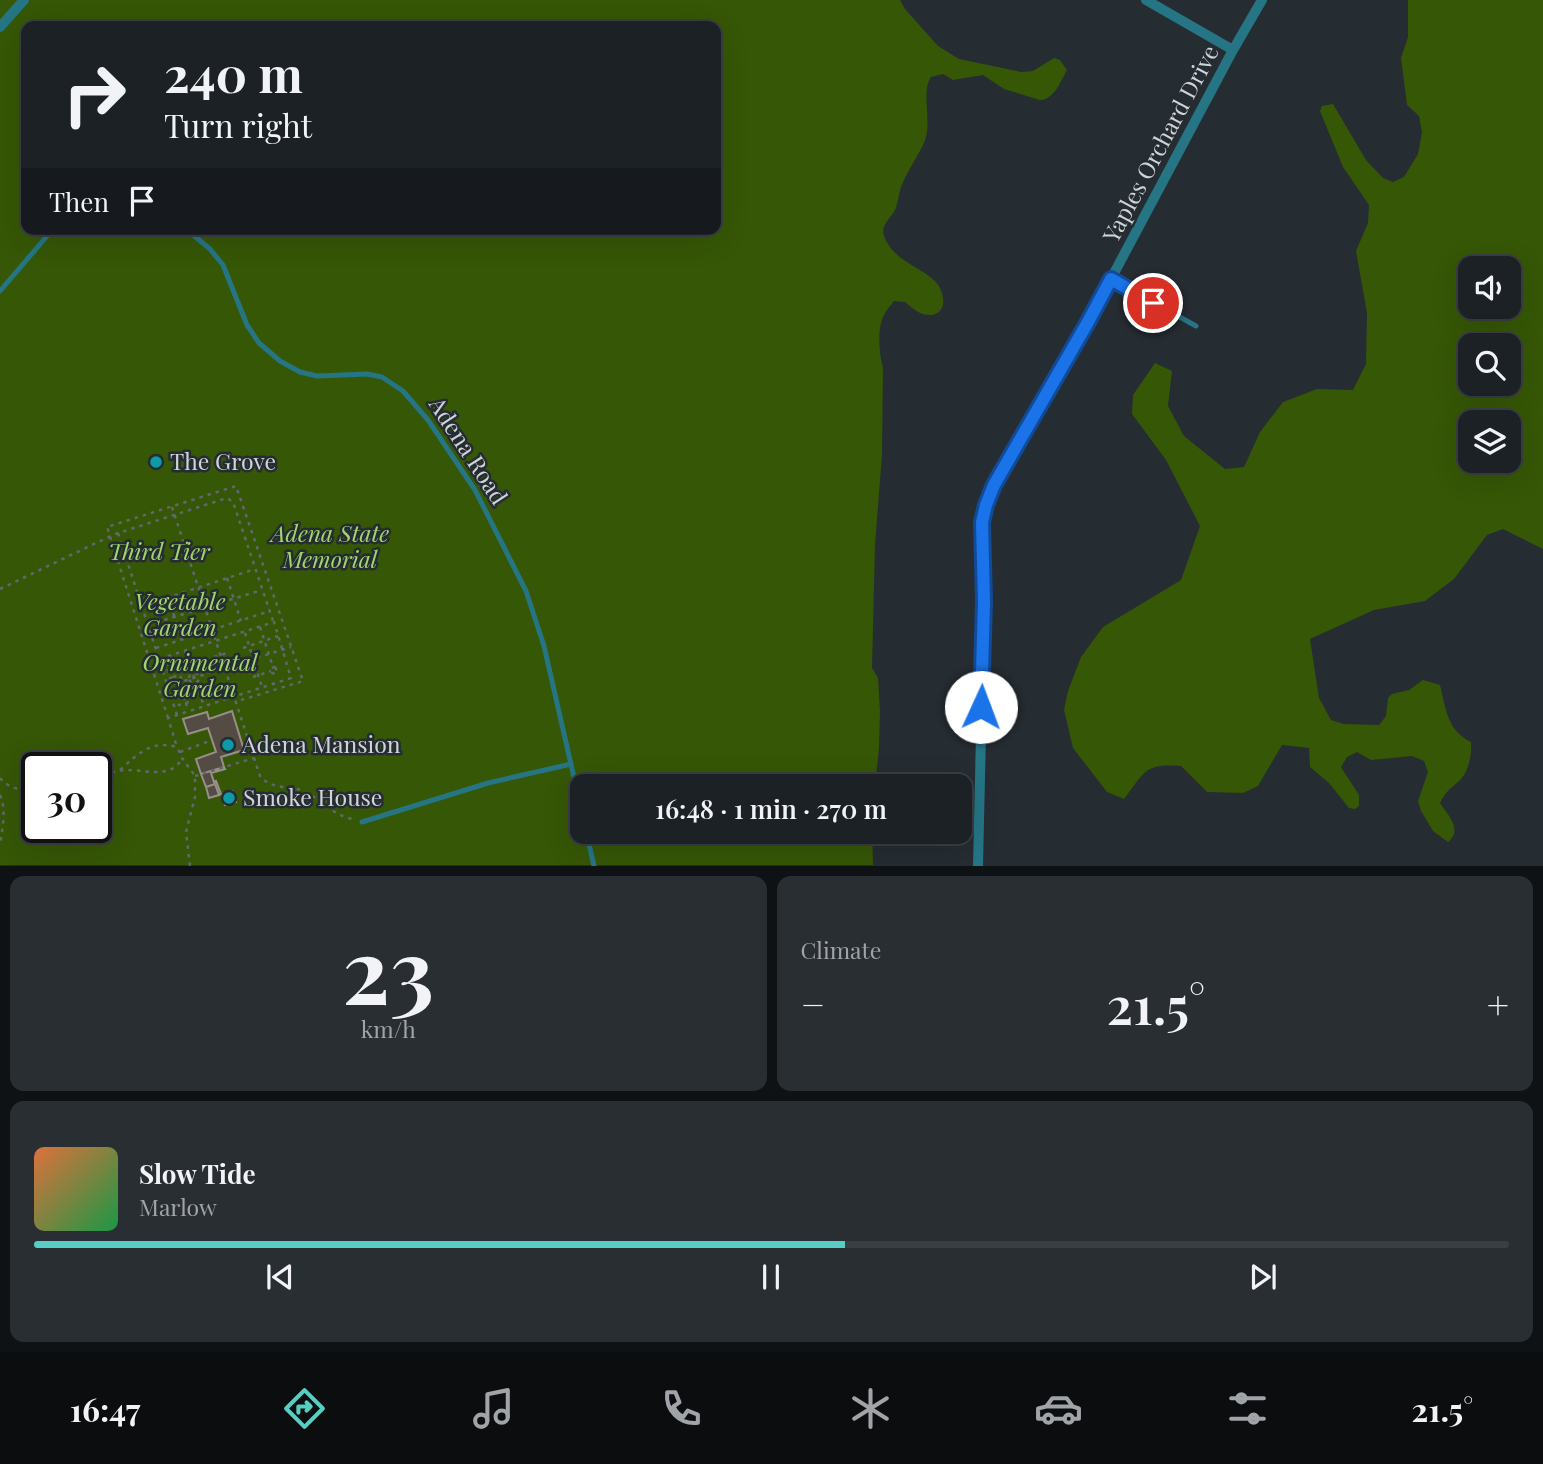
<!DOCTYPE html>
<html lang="en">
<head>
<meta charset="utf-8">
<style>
	:root { --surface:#1c2126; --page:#292e32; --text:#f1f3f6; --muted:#a0a3a7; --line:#3a3e43; --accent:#56cec3 }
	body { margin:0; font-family:"Playfair Display",serif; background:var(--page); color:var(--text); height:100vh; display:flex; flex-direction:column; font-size:26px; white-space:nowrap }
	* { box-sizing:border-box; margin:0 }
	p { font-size:23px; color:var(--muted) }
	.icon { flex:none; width:38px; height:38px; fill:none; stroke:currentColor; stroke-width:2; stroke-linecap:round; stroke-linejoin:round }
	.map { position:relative; height:866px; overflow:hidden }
	.details { display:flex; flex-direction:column; gap:10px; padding:10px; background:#0f1215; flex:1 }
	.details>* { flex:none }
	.banner { position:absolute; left:21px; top:21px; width:700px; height:214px; border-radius:14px; box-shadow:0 7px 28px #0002,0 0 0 2px var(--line); background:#1c2126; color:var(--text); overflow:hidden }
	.controls { position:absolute; left:1458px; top:256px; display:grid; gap:14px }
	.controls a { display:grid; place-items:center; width:63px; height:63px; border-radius:14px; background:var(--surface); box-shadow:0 7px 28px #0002,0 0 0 2px var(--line); font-size:35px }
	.speed { position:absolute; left:21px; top:752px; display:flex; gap:14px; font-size:35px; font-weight:700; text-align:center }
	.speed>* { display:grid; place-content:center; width:91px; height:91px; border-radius:50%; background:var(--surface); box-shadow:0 7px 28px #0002,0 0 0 2px var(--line); line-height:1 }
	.speed .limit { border:4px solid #111; border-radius:10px; background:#fff; color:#111 }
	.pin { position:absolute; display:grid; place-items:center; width:60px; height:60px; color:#fff; margin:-30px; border:4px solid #fff; border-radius:50%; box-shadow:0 2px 7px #0007 }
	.me { position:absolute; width:77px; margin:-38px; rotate:2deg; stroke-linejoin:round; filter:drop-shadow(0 0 5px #0008) }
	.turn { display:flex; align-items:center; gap:24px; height:147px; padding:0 28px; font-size:32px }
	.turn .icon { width:91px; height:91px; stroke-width:2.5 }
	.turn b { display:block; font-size:49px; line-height:60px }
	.then { display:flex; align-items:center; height:66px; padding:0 28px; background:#0003; gap:14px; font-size:26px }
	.big { font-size:52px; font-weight:600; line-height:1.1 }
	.details .widget { flex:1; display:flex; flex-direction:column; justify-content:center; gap:10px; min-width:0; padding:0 24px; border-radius:14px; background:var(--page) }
	.details .dial { align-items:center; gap:0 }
	.dial b { font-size:91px; line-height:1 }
	.song { display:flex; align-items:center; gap:21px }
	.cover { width:84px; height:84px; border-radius:10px; background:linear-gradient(135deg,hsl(20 70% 55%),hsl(140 70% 35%)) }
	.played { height:7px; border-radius:4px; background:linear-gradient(90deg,var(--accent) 55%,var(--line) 55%) }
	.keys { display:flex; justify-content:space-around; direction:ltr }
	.heat { display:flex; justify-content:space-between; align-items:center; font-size:38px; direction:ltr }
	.details .tiles { flex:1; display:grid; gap:10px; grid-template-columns:1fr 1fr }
	.widget:last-child { grid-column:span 2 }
	.trip { position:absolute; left:570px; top:774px; width:402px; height:70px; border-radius:14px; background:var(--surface); box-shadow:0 7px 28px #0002,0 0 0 2px var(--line); font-weight:600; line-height:70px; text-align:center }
	.tab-bar { display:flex; height:112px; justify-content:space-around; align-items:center; background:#0b0d0f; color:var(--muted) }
	.tab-bar .icon { width:49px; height:49px }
	.tab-bar .selected { color:var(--accent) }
	.tab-bar b { font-size:32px; color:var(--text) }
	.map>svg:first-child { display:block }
	.green { fill:#365706; fill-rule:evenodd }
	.building { fill:#544b45; stroke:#998f89; stroke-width:2 }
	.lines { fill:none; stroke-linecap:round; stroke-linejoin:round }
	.path { stroke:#61676c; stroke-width:2.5; stroke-dasharray:3.5 5; stroke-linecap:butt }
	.lane { stroke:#257585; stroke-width:5 }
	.street { stroke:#257585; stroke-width:10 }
	.route-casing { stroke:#114b97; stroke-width:18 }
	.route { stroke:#1a73e8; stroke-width:12 }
	.culture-dot { fill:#0f9aa8; stroke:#252c32; stroke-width:2.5 }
	.labels { text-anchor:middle; stroke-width:5; stroke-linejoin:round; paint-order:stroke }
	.street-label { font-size:23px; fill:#d0d4d8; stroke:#252c32 }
	.poi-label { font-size:23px; fill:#d0d4d8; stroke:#252c32; text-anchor:start }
	.park-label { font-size:23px; font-style:italic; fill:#a1d56d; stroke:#252c32 }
</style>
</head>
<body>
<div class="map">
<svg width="1543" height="866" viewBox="0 0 1543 866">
	<rect width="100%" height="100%" fill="#252c32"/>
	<path class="green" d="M0 0H900L905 9 938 46 959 59 1021 72 1033 71 1054 58 1060 60 1067 70C1060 82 1055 99 1040 100L1004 89 983 75 953 80 943 74 931 77C920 93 934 123 923 145 916 159 907 172 901 187 899 194 898 201 896 208 892 218 880 224 884 236 893 260 917 265 935 281 944 290 949 312 932 315 921 316 913 309 905 302L894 301C891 306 886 310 884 315 877 327 879 355 883 367L882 454 875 545 872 668 878 678 880 711 879 748 875 786H583V831H872L873 865H0ZM26 26H716V229H26ZM37 768H96V828H37Z
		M1408 0H1543V549L1503 529 1487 535 1454 579 1425 601 1374 610 1310 639 1319 698 1331 720 1344 724 1379 725 1386 716 1388 698 1392 694 1409 690 1423 680 1440 685C1446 709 1447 730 1471 742 1472 754 1469 772 1459 781 1450 789 1446 791 1440 803 1448 815 1463 830 1448 842L1433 831 1421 811 1418 801 1428 772 1424 761 1412 756 1371 760 1357 752 1347 757 1341 767 1359 795V806L1355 809 1349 808 1329 783 1310 767 1309 748 1282 745 1258 786 1243 793 1207 792 1181 766C1144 763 1145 772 1124 799L1107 792 1073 748 1064 710 1068 691 1081 657 1103 627 1181 580 1200 526 1166 460 1132 414 1133 395 1155 363 1172 371 1168 406 1184 436 1225 469 1244 467 1260 432 1283 402 1317 389 1353 390 1366 364 1367 313 1356 251 1368 223 1369 205 1343 167 1320 111 1322 106 1333 104 1366 160 1383 178 1393 182 1404 177 1418 154 1422 132 1419 116 1407 105 1401 58 1408 37ZM1470 268H1508V306H1470ZM1470 345H1508V383H1470ZM1470 422H1508V460H1470Z"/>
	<path class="building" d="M232 711 244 750 221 757 224 767 201 774 196 759 216 752 208 728 188 734 183 719 207 712 209 719Z
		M224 767 225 769 211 773 214 782 216 781 221 794 219 795 215 784 206 787 201 774Z
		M215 784 219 795 209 798 206 787Z
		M232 791 236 802 225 805 222 795Z"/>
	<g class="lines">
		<path class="path" d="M172 507 260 776C272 791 290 784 305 792 323 800 333 816 353 819
			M118 533 159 659
			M227 578 241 621
			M0 589 115 534 227 498 233 502 273 621
			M168 597 182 640
			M142 606 255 569
			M148 625 262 590
			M260 627 273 667
			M245 633 262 687
			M156 648 270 611
			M243 648 278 636
			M185 651 204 706
			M170 657 172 663 166 665 170 678 173 677 178 691 175 692 179 705 186 703 188 711
			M214 657 227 653
			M275 667 277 671 275 674 272 673 271 668Z
			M170 671 174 667 172 663 179 661 183 674 180 675
			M189 678a5 5 0 1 1 10 0a5 5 0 1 1-10 0Z
			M173 677 180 675 184 689
			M253 677 271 671
			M168 686 291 647
			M223 687 234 683
			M178 691 187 688 191 701 186 703 184 699
			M177 698 181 697 182 700 186 698 185 694 180 695 181 697
			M177 715 159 659 274 622 291 678 168 718 177 747
			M168 718 107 527 236 486 303 681 235 702
			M180 752 212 740
			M120 770C139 753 151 740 177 747L182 758 195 776V797L186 832 190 866
			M195 776 254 758
			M0 778C9 789 23 791 37 791
			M96 779C103 776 111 772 118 771 138 766 170 783 182 758
			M0 795C7 811 2 829 0 845"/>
		<path class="lane" d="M186 229 210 249 223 265 247 325 259 343 280 361 300 372 317 376 367 374 382 377 403 391 428 420 475 490 526 591 544 646 583 817
			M1111 279 1196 326
			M0 291 53 229
			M362 822 488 783 571 764
			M586 831 594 866"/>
		<path class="street" d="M1146 0 1233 50
			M0 27 24 0
			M978 866 984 602 982 522 994 485 1088 322 1233 50 1262 0"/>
	</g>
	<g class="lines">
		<g class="route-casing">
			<path id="route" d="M981 707 984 602 982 522 986 505 994 485 1088 322 1111 279 1153 303"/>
		</g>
		<use href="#route" class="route"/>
	</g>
	<g class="culture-dot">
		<circle cx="156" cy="462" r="7"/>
		<circle cx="228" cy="745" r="7"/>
		<circle cx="229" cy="798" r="7"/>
	</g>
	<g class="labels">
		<g class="street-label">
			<text transform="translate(1161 144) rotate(-62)" y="8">Yaples Orchard Drive</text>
			<text transform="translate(468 451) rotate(57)" y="8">Adena Road</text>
		</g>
		<g class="poi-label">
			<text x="170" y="470">The Grove</text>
			<text x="242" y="753">Adena Mansion</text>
			<text x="243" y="806">Smoke House</text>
		</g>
		<g class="park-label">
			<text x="330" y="542">Adena State<tspan x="330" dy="26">Memorial</tspan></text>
			<text x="159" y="560">Third Tier</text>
			<text x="180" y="610">Vegetable<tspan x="180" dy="26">Garden</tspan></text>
			<text x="200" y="671">Ornimental<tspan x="200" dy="26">Garden</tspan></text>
		</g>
	</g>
</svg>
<div class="controls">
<a><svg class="icon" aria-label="sound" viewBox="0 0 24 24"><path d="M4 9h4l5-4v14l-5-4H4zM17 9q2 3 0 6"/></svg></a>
<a><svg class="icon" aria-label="search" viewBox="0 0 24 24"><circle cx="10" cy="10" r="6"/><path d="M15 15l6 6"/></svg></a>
<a><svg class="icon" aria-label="layers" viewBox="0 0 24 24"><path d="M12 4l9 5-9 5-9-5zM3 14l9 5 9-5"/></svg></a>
</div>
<div class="speed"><div class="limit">30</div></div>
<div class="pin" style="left:1153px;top:303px;background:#d93025"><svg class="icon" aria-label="arrive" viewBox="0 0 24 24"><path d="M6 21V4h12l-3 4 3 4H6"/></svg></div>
<svg class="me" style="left:981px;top:707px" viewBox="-20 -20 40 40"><circle r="19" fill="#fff"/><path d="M0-13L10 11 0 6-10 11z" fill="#1a73e8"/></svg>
<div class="trip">16:48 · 1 min · 270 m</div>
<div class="banner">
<div class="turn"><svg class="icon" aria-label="right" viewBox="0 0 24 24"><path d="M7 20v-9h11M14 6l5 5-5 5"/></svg><div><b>240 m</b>Turn right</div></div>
<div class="then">Then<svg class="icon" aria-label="arrive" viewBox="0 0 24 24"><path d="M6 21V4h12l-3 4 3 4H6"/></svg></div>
</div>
</div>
<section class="details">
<div class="tiles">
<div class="widget dial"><b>23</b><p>km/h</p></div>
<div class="widget"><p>Climate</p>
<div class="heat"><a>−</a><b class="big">21.5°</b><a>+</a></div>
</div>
<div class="widget">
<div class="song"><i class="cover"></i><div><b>Slow Tide</b><p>Marlow</p></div></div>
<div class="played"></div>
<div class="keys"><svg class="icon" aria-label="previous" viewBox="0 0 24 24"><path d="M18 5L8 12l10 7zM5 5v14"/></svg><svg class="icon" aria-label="pause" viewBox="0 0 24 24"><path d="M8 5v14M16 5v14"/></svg><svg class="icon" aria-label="next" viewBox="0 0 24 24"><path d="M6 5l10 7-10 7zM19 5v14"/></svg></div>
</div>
</div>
</section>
<nav class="tab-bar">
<b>16:47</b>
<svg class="icon selected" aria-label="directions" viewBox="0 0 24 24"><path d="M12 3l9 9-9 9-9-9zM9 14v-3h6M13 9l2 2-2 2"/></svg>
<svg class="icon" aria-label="music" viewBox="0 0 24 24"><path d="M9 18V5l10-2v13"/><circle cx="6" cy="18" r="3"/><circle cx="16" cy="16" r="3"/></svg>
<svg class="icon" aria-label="phone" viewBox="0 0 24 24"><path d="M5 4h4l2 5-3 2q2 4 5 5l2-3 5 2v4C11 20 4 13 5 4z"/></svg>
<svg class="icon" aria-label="climate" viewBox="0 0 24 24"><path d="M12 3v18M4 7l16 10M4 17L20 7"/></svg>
<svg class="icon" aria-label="car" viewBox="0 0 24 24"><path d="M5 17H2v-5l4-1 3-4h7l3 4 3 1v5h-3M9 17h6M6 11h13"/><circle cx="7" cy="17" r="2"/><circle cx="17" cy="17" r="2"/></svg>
<svg class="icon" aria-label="filters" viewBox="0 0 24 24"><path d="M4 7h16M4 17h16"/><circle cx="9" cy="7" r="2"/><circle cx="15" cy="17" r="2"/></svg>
<b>21.5°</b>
</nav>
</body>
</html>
